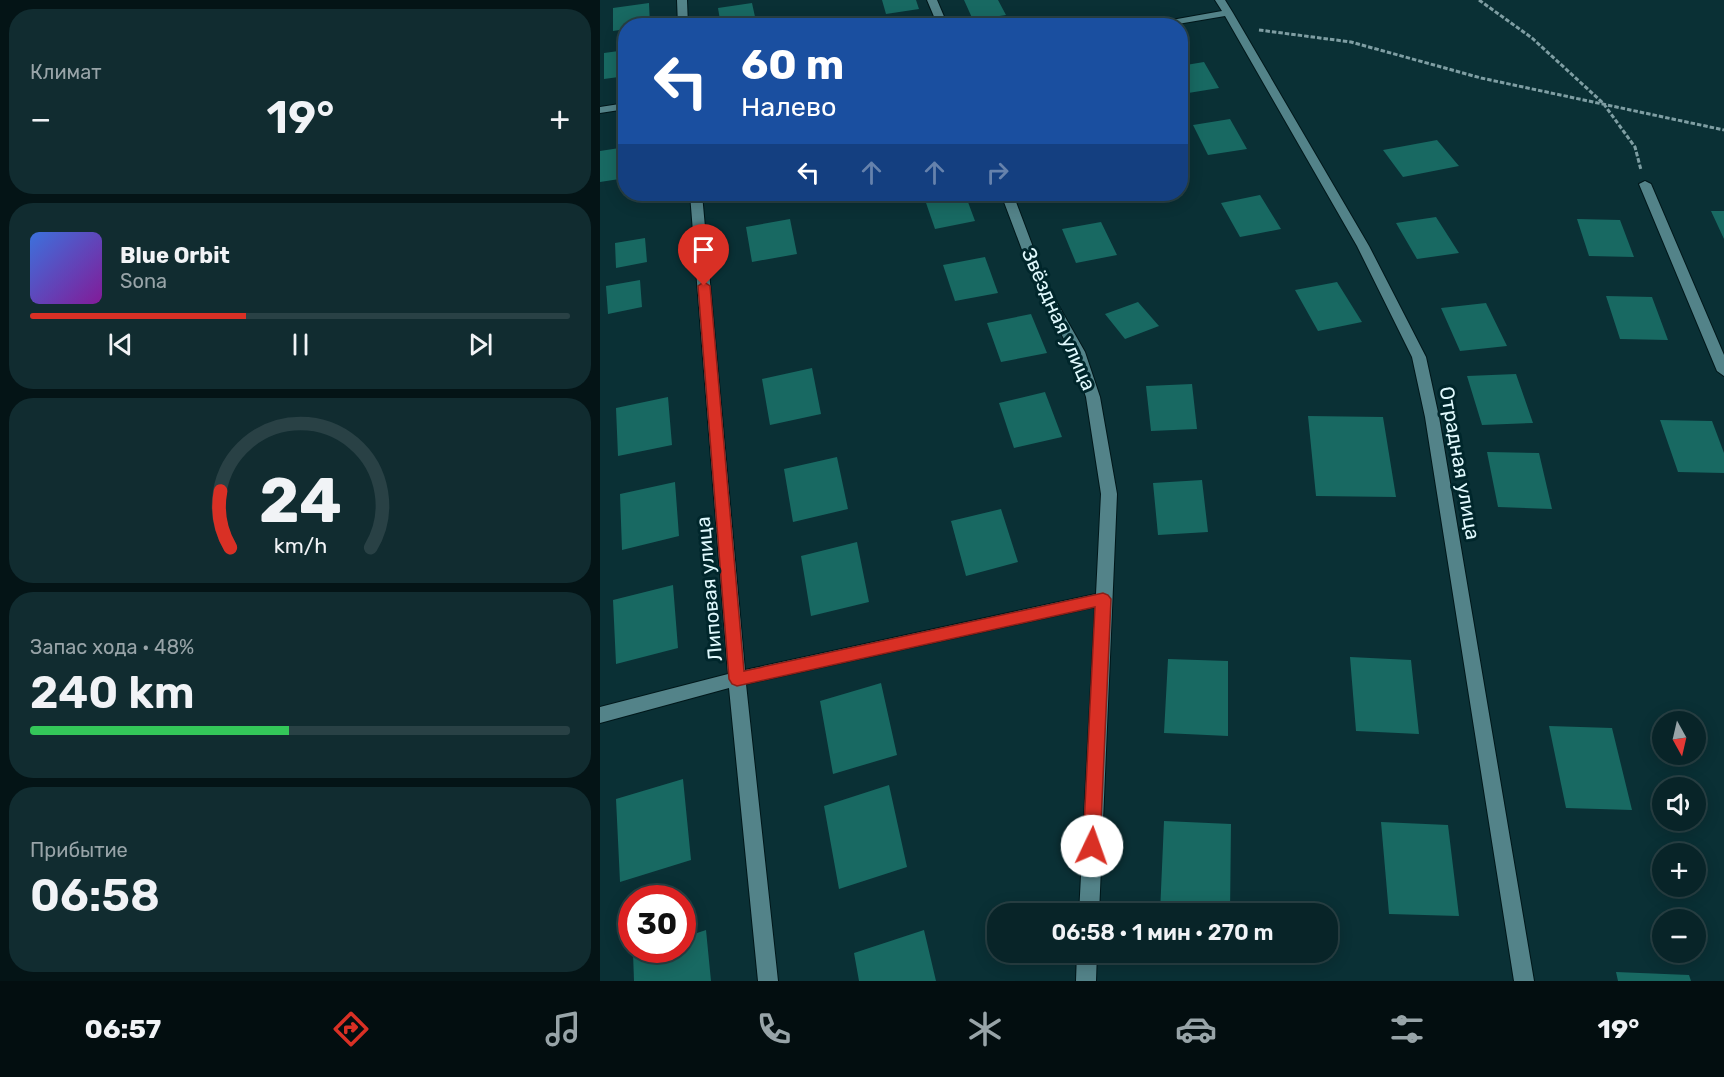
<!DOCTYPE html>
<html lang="ru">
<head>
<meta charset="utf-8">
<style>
	:root { --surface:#082428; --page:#112c30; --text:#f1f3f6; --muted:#98a4a8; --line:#294145; --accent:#d93025 }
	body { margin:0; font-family:Rubik,sans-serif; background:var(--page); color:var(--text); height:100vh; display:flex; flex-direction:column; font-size:22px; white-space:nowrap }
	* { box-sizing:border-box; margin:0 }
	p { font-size:20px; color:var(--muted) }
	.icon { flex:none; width:33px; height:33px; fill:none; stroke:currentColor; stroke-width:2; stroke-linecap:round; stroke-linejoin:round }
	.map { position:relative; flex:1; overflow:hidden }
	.panel { display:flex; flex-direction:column; gap:9px; padding:9px; background:#041416; width:600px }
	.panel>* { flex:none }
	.banner { position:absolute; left:18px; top:18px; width:570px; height:183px; border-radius:24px; box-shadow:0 3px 15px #0003,0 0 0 2px var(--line); background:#1a4fa0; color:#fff; overflow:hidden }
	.needle { width:39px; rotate:172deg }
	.buttons { position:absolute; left:1052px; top:711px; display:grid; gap:12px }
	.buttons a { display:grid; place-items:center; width:54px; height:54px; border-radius:50%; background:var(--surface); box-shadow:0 3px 15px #0003,0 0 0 2px var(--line); font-size:30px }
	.speed { position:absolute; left:18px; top:885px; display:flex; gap:12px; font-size:30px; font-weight:700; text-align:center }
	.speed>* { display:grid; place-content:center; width:78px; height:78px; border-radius:50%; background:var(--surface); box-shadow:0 3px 15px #0003,0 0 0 2px var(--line); line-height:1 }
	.speed .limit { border:9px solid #d22; background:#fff; color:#111 }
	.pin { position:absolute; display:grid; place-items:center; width:51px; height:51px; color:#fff; margin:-62px -26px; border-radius:50% 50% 50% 0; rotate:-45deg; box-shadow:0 0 6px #0007 }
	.pin .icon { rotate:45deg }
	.me { position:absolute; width:66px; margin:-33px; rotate:3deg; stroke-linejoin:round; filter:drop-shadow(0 0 4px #0008) }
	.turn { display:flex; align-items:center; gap:21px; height:126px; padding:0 24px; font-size:27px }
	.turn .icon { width:78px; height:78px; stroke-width:2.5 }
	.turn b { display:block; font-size:42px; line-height:51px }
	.lanes { display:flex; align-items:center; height:57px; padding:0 24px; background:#0003; justify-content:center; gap:30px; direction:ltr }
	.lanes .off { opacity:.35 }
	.big { font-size:45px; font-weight:600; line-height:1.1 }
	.panel .widget { flex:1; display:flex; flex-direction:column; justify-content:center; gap:9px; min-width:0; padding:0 21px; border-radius:24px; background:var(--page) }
	.panel .dial { align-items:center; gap:0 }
	.dial svg { height:156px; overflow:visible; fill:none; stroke:var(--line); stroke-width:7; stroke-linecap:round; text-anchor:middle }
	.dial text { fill:var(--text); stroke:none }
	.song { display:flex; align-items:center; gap:18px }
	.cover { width:72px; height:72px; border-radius:9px; background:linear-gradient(135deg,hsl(220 70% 55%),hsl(290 70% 35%)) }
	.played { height:6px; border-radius:3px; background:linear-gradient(90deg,var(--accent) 40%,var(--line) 40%) }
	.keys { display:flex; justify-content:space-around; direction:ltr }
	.heat { display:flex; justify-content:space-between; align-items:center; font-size:33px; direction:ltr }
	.charge { height:9px; border-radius:4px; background:linear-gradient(90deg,#34c759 48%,var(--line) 0) }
	.trip { position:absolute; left:387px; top:903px; width:351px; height:60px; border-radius:24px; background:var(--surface); box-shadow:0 3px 15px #0003,0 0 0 2px var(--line); font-weight:600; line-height:60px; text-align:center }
	.tabs { display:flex; height:96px; justify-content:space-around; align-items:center; background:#030e10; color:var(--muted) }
	.tabs .icon { width:42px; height:42px }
	.tabs .on { color:var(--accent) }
	.tabs b { font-size:27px; color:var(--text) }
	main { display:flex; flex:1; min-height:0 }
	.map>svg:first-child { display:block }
	.building { fill:#186962 }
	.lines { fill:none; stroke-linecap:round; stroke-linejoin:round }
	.minor-casing { stroke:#00171a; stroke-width:2 }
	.path { stroke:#7f9ea3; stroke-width:3; stroke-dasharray:4.5 2; stroke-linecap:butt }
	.minor { fill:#538389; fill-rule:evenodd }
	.route { fill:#d93025; stroke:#8d1f18; stroke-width:1.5 }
	.labels { text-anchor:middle; stroke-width:6; stroke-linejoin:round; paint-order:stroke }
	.street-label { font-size:20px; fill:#e0f9fd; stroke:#00262b }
</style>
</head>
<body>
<main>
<section class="panel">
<div class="widget"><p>Климат</p>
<div class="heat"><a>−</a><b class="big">19°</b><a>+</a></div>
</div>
<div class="widget">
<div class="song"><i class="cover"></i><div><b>Blue Orbit</b><p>Sona</p></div></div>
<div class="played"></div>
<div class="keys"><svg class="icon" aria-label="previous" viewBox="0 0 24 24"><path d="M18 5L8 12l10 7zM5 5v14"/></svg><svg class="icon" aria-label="pause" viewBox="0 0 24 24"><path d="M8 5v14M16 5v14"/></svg><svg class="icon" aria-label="next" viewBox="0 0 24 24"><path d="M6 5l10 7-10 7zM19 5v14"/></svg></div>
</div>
<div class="widget dial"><svg viewBox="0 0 100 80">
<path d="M14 69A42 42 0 1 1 86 69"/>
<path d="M14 69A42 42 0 0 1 9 40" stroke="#d93025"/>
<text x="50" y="56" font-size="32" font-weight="700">24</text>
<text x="50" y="72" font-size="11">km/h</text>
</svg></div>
<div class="widget"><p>Запас хода · 48%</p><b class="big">240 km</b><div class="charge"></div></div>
<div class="widget"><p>Прибытие</p><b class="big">06:58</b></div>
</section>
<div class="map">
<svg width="1124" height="981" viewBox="0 0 1124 981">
	<rect width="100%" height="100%" fill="#0a3035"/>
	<path class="building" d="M282 0H316L319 9 286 14Z
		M364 0H398L406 15 373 20Z
		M49 3 50 26H26V29L13 31V8Z
		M152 3 157 26H121L118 8Z
		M26 50V76L4 79V53Z
		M604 62 619 88 582 94 580 66Z
		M630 119 647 149 608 155 593 125Z
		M837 140 859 166 803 177 783 150Z
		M26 147V178L0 182V151Z
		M342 194H365L375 221 335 229 324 197Z
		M660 195 681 229 640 237 621 203Z
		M1111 211H1124V239Z
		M836 217 859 253 817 259 796 223Z
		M190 219 197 254 152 262 146 227Z
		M977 219 1020 220 1034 257 989 256Z
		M501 222 517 255 476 263 462 229Z
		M45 238 47 262 16 268 15 243Z
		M385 257 398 293 355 301 343 265Z
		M40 280 42 307 8 314 6 286Z
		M737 282 762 322 718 331 695 290Z
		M1006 296 1052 297 1068 340 1020 339Z
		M538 302 559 326 525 339 505 314Z
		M886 303 907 346 860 351 841 308Z
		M431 314 447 353 401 362 387 323Z
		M212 368 221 414 170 425 162 379Z
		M916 374 933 423 882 425 867 376Z
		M592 384 597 429 551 431 546 386Z
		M445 392 462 437 414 448 399 403Z
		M68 397 72 445 18 456 16 408Z
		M708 416 783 417 796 497 716 496Z
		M1060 420 1112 421 1124 453V473L1078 472Z
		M887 452 939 453 952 509 898 507Z
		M237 457 248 509 193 522 184 469Z
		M602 480 608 532 558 535 553 483Z
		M75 482 79 536 22 550 20 494Z
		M401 509 418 562 366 576 351 521Z
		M257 542 269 602 211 616 201 556Z
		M73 585 78 648 16 664 13 600Z
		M750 657 811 660 819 734 756 731Z
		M568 659 628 661V736L564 733Z
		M281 683 297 755 233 774 220 701Z
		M949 726 1012 728 1032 810 966 808Z
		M83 779 91 860 20 882 16 799Z
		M289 785 307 867 239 889 224 806Z
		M564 821 631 824 630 914 560 913Z
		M781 822 848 825 859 916 789 914Z
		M106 930 111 981H34L33 953 45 950H82V938Z
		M324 930 336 981H259L254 953Z
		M1016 972 1089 975 1091 981H1018Z"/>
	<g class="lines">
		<g class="minor-casing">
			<path id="minor" d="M77 0H87L88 26H78Z
				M327 0H337L348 26H338Z
				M615 0H625L633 13 769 246 826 357 839 417 934 981H914L825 417 812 357 757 246 625 16 566 26H538L622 11Z
				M26 103V109L0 113V107Z
				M1045 181 1051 184 1124 355V376L1117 371 1039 184Z
				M90 194H102L145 670 496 594 501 494 486 397 471 352 436 287 401 194H413L448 287 485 352 500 397 517 494 499 914H479L495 607 146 684 178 981H158L129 688 0 723V707L128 674Z
				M477 952H497L496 981H476Z"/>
		</g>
		<path class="path" d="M879 0 932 38 1003 103 1035 147 1041 170
			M659 30 751 42 881 78 1124 130"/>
		<use href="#minor" class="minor"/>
	</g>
	<path class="route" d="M104 282 110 286 144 671 503 593 508 595 511 599 500 846 498 852 492 854 486 852 483 846 495 607 137 686 132 684 129 679 98 286Z"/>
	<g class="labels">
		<g class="street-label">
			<text transform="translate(459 319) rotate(66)" y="7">Звёздная улица</text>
			<text transform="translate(860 463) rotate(80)" y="7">Отрадная улица</text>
			<text transform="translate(109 589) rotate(-95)" y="7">Липовая улица</text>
		</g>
	</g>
</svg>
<div class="buttons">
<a><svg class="needle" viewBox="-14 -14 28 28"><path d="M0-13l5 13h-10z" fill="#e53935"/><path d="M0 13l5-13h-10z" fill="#98a4a8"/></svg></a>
<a><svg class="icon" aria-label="sound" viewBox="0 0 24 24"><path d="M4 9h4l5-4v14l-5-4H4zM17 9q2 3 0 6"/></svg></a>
<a>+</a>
<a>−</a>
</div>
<div class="speed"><div class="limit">30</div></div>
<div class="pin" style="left:104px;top:286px;background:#d93025"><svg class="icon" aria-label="arrive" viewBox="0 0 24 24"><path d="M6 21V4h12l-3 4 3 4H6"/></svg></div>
<svg class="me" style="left:492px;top:846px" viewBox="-20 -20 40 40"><circle r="19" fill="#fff"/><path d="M0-13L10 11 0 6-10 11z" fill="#d93025"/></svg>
<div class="trip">06:58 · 1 мин · 270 m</div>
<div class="banner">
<div class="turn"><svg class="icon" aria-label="left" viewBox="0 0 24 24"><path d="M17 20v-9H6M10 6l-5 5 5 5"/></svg><div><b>60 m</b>Налево</div></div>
<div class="lanes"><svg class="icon" aria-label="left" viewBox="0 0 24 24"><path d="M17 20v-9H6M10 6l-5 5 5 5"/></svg><svg class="icon off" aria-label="ahead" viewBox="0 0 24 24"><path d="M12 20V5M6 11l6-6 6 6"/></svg><svg class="icon off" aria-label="ahead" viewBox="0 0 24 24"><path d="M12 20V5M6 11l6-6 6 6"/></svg><svg class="icon off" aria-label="right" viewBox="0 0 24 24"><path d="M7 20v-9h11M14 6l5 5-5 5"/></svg></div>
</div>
</div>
</main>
<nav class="tabs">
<b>06:57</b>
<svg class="icon on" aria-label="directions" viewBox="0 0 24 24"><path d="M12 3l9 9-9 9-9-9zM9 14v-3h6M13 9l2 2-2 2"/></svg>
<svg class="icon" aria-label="music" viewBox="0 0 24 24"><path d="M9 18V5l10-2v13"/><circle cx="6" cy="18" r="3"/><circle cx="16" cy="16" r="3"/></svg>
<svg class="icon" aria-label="phone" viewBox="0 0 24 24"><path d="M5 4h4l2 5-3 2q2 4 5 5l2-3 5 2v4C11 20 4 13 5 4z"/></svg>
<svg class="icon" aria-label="climate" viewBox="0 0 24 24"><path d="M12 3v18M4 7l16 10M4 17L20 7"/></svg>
<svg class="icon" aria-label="car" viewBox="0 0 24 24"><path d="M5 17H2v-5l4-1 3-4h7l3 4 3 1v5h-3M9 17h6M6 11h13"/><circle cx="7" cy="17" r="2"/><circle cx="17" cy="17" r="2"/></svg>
<svg class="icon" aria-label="filters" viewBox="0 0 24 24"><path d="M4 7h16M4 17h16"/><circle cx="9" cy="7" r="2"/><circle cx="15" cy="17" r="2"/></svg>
<b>19°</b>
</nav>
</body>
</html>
